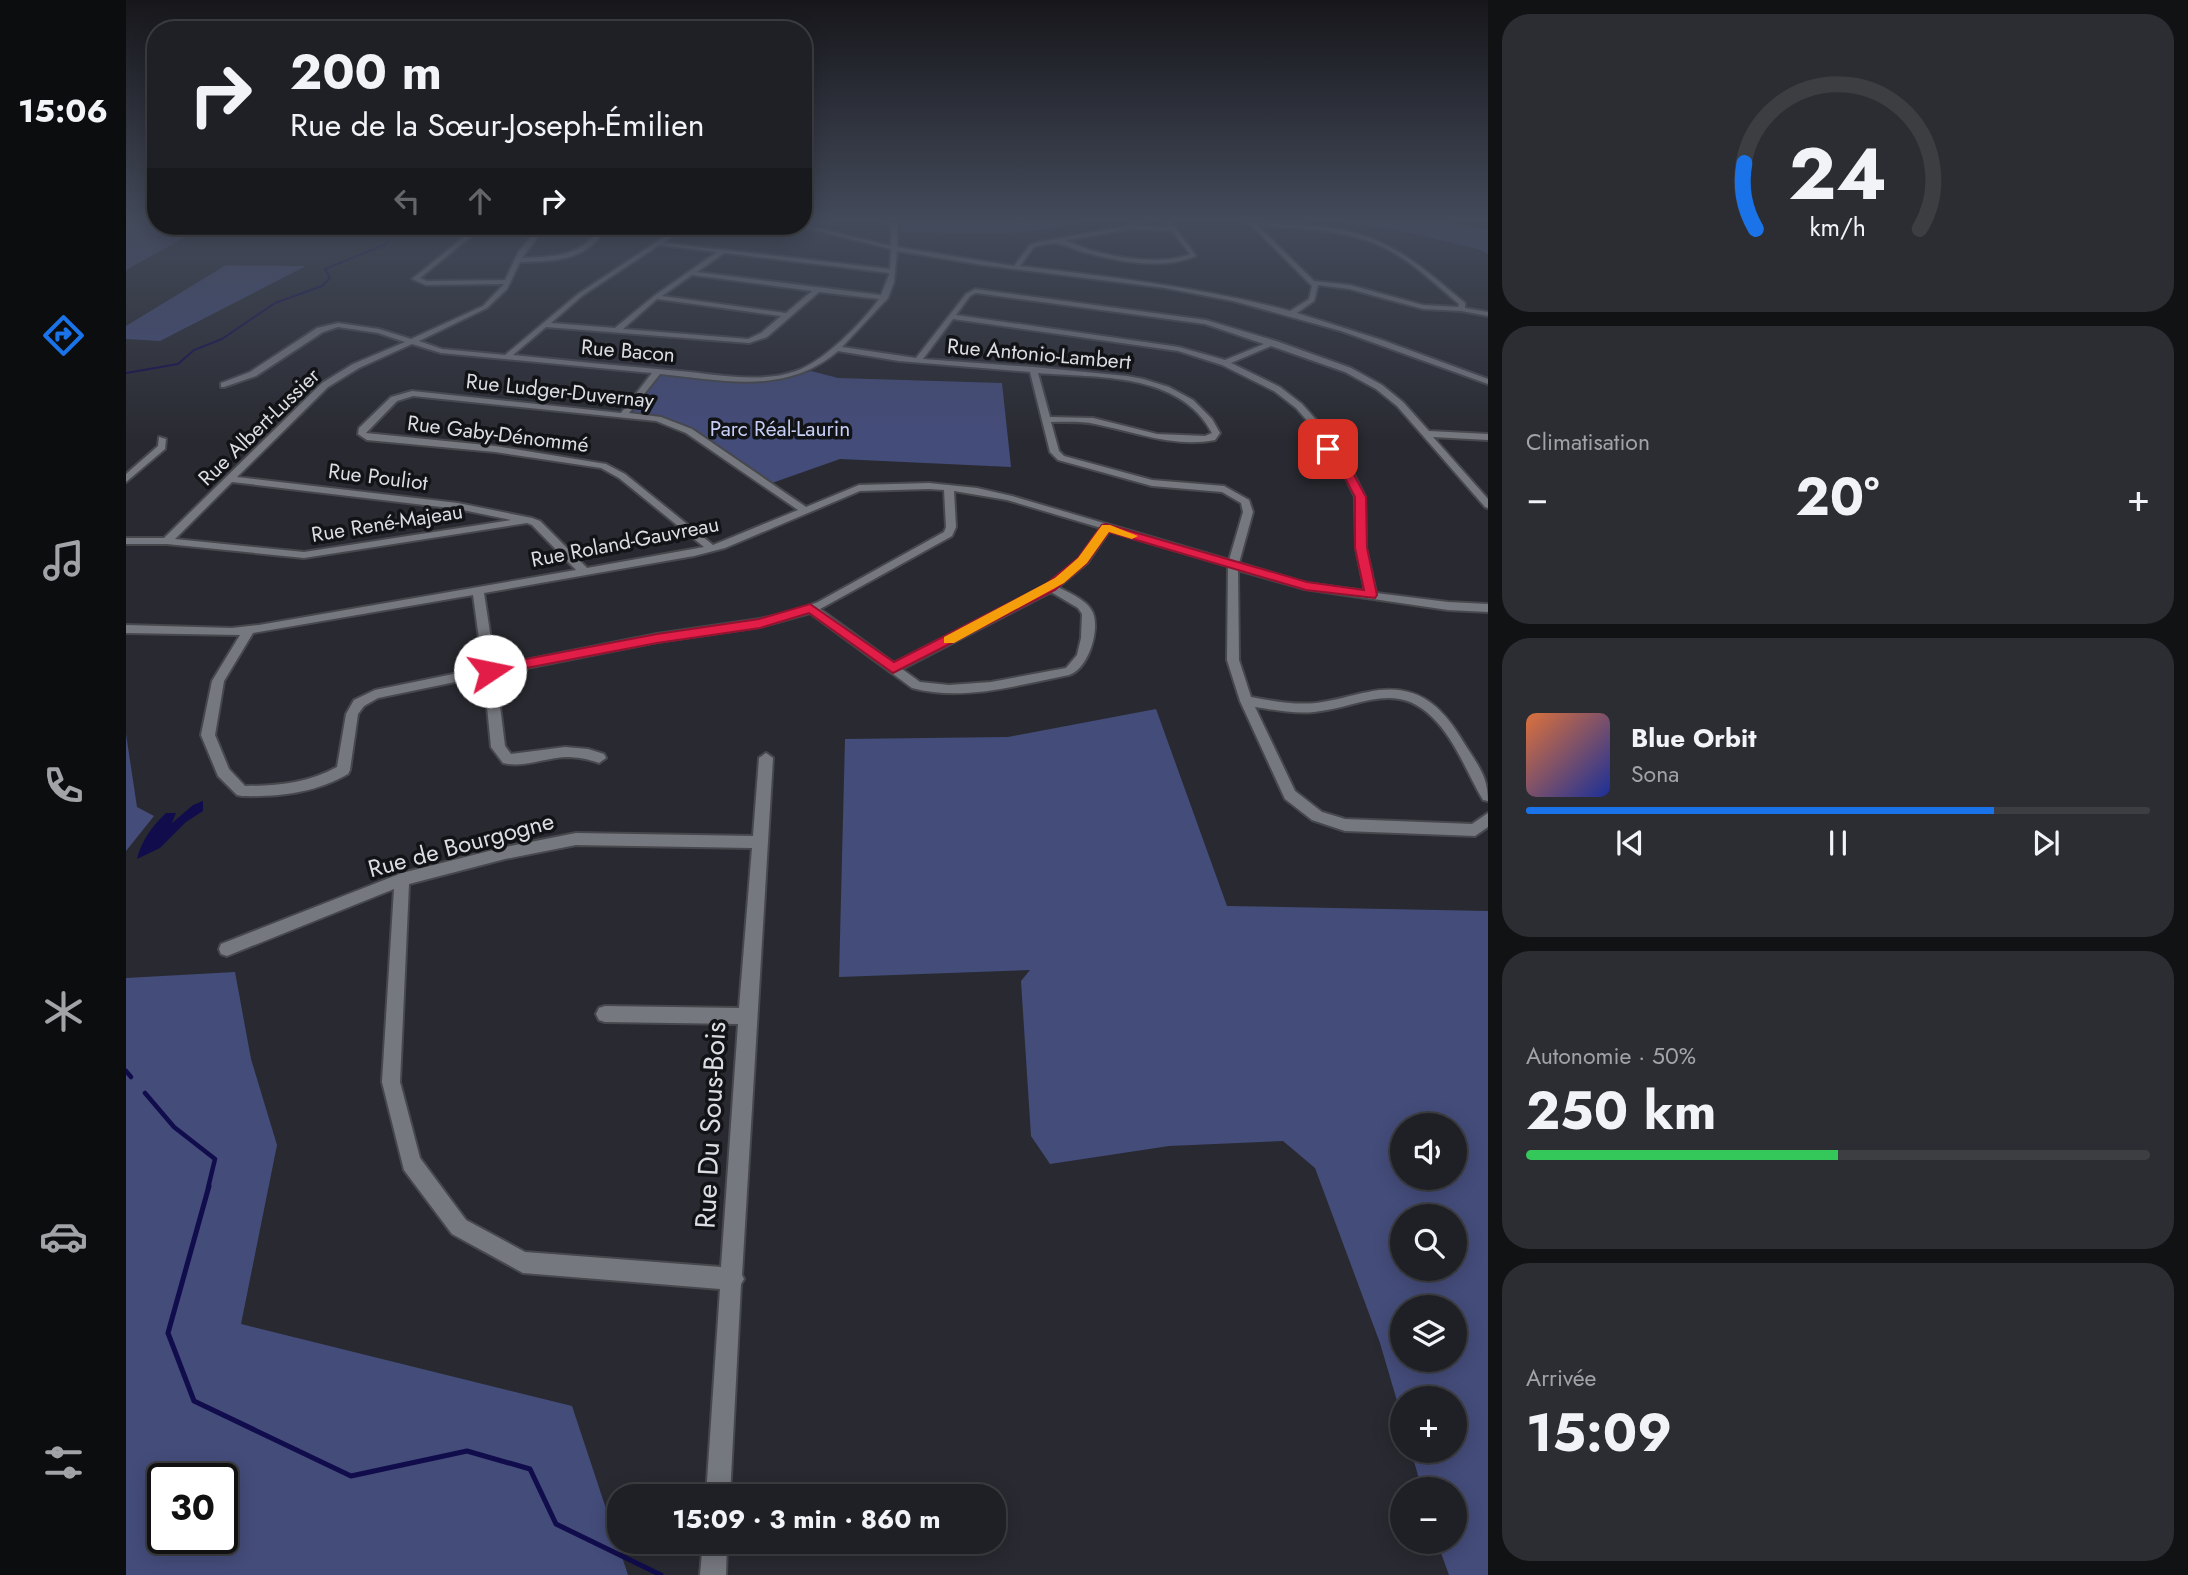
<!DOCTYPE html>
<html lang="fr">
<head>
<meta charset="utf-8">
<style>
	:root { --surface:#1f2025; --page:#2c2d32; --text:#f1f3f6; --muted:#a1a3a7; --line:#3c3e42; --accent:#1a73e8 }
	body { margin:0; font-family:Jost,sans-serif; background:var(--page); color:var(--text); height:100vh; display:flex; flex-direction:column; font-size:26px; white-space:nowrap }
	* { box-sizing:border-box; margin:0 }
	p { font-size:23px; color:var(--muted) }
	.icon { flex:none; width:38px; height:38px; fill:none; stroke:currentColor; stroke-width:2; stroke-linecap:round; stroke-linejoin:round }
	.map { position:relative; flex:1; overflow:hidden }
	.drawer { display:flex; flex-direction:column; gap:14px; padding:14px; background:#111214; width:700px }
	.drawer>* { flex:none }
	.hud { position:absolute; left:21px; top:21px; width:665px; height:214px; border-radius:28px; box-shadow:0 4px 18px #0003,0 0 0 2px var(--line); background:#1f2025; color:var(--text); overflow:hidden }
	.buttons { position:absolute; left:1264px; top:1113px; display:grid; gap:14px }
	.buttons a { display:grid; place-items:center; width:77px; height:77px; border-radius:50%; background:var(--surface); box-shadow:0 4px 18px #0003,0 0 0 2px var(--line); font-size:35px }
	.speed { position:absolute; left:21px; top:1463px; display:flex; gap:14px; font-size:35px; font-weight:700; text-align:center }
	.speed>* { display:grid; place-content:center; width:91px; height:91px; border-radius:50%; background:var(--surface); box-shadow:0 4px 18px #0003,0 0 0 2px var(--line); line-height:1 }
	.speed .limit { border:4px solid #111; border-radius:10px; background:#fff; color:#111 }
	.pin { position:absolute; display:grid; place-items:center; width:60px; height:60px; color:#fff; margin:-30px; border-radius:14px; box-shadow:0 4px 10px #0006 }
	.me { position:absolute; width:77px; margin:-38px; rotate:79deg; stroke-linejoin:round; filter:drop-shadow(0 0 5px #0008) }
	.turn { display:flex; align-items:center; gap:24px; height:147px; padding:0 28px; font-size:32px }
	.turn .icon { width:91px; height:91px; stroke-width:2.5 }
	.turn b { display:block; font-size:49px; line-height:60px }
	.lanes { display:flex; align-items:center; height:66px; padding:0 28px; background:#0003; justify-content:center; gap:35px; direction:ltr }
	.lanes .off { opacity:.35 }
	.big { font-size:52px; font-weight:700; line-height:1.1 }
	.drawer .widget { flex:1; display:flex; flex-direction:column; justify-content:center; gap:10px; min-width:0; padding:0 24px; border-radius:28px; background:var(--page) }
	.drawer .dial { align-items:center; gap:0 }
	.dial svg { height:182px; overflow:visible; fill:none; stroke:var(--line); stroke-width:7; stroke-linecap:round; text-anchor:middle }
	.dial text { fill:var(--text); stroke:none }
	.song { display:flex; align-items:center; gap:21px }
	.cover { width:84px; height:84px; border-radius:10px; background:linear-gradient(135deg,hsl(20 70% 55%),hsl(230 70% 35%)) }
	.played { height:7px; border-radius:4px; background:linear-gradient(90deg,var(--accent) 75%,var(--line) 75%) }
	.keys { display:flex; justify-content:space-around; direction:ltr }
	.heat { display:flex; justify-content:space-between; align-items:center; font-size:38px; direction:ltr }
	.charge { height:10px; border-radius:5px; background:linear-gradient(90deg,#34c759 50%,var(--line) 0) }
	.trip { position:absolute; left:481px; top:1484px; width:399px; height:70px; border-radius:28px; background:var(--surface); box-shadow:0 4px 18px #0003,0 0 0 2px var(--line); font-weight:700; line-height:70px; text-align:center }
	main { display:flex; flex:1; min-height:0 }
	.tab-bar { display:flex; flex-direction:column; width:126px; justify-content:space-around; align-items:center; background:#0c0d0f; color:var(--muted) }
	.tab-bar .icon { width:49px; height:49px }
	.tab-bar .on { color:var(--accent) }
	.tab-bar b { font-size:32px; color:var(--text) }
	.map>svg:first-child { display:block }
	.green { fill:#444c7a; fill-rule:evenodd }
	.water { fill:#110c4c }
	.lines { fill:none; stroke-linecap:round; stroke-linejoin:round }
	.stream-far2 { stroke:#110c4c; stroke-width:2 }
	.stream-far1 { stroke:#110c4c; stroke-width:4.5 }
	.stream { stroke:#110c4c; stroke-width:5 }
	.minor-casing { stroke:#47484d; stroke-width:4 }
	.minor { fill:#76787f; fill-rule:evenodd }
	.route { fill:#e11d48; stroke:#92132f; stroke-width:2 }
	.slow { fill:#f59e0b }
	.labels { text-anchor:middle; stroke-width:7; stroke-linejoin:round; paint-order:stroke }
	.far-street-label { font-size:21px; fill:#dcdde2; stroke:#121316 }
	.far-park-label { font-size:21px; fill:#c7cff7; stroke:#121316 }
	.street-label { font-size:24px; fill:#dcdde2; stroke:#121316 }
	.near-street-label { font-size:28px; fill:#dcdde2; stroke:#121316 }
</style>
</head>
<body>
<main>
<nav class="tab-bar">
<b>15:06</b>
<svg class="icon on" aria-label="directions" viewBox="0 0 24 24"><path d="M12 3l9 9-9 9-9-9zM9 14v-3h6M13 9l2 2-2 2"/></svg>
<svg class="icon" aria-label="music" viewBox="0 0 24 24"><path d="M9 18V5l10-2v13"/><circle cx="6" cy="18" r="3"/><circle cx="16" cy="16" r="3"/></svg>
<svg class="icon" aria-label="phone" viewBox="0 0 24 24"><path d="M5 4h4l2 5-3 2q2 4 5 5l2-3 5 2v4C11 20 4 13 5 4z"/></svg>
<svg class="icon" aria-label="climate" viewBox="0 0 24 24"><path d="M12 3v18M4 7l16 10M4 17L20 7"/></svg>
<svg class="icon" aria-label="car" viewBox="0 0 24 24"><path d="M5 17H2v-5l4-1 3-4h7l3 4 3 1v5h-3M9 17h6M6 11h13"/><circle cx="7" cy="17" r="2"/><circle cx="17" cy="17" r="2"/></svg>
<svg class="icon" aria-label="filters" viewBox="0 0 24 24"><path d="M4 7h16M4 17h16"/><circle cx="9" cy="7" r="2"/><circle cx="15" cy="17" r="2"/></svg>
</nav>
<div class="map">
<svg width="1362" height="1575" viewBox="0 0 1362 1575">
	<rect width="100%" height="100%" fill="#292a31"/>
	<path class="green" d="M0 221H30V226H79L0 270Z
		M775 221H961C893 238 843 234 775 231Z
		M1206 221H1309L1362 230V254L1352 249 1267 229Z
		M100 265 180 266 34 341 0 339V326Z
		M685 371 712 378 876 383 885 467 714 459 646 483 557 424 507 412 535 374C586 379 637 389 685 371Z
		M1030 709 1101 906 1362 911V1575H1323L1311 1542H1328V1489H1296L1285 1451H1328V1398H1276V1418L1254 1343 1189 1168 1157 1141 1043 1146 924 1164 905 1136 895 981 904 970 713 977 719 739 882 737ZM1276 1125H1328V1178H1276ZM1276 1216H1328V1269H1276ZM1276 1307H1328V1360H1276Z
		M0 734 11 807 28 816 0 851Z
		M109 972 125 1059 151 1145 115 1324 446 1406 502 1575H0V978ZM37 1479H96V1538H37Z"/>
	<path class="water" d="M77 801V811L60 822 34 848 11 859C15 841 27 825 40 813H50L46 823 67 805Z"/>
	<g class="lines">
		<path class="stream-far2" d="M0 373 52 364 68 350 96 339 149 303 196 286 204 278 199 269 260 244 262 240 257 234 268 226"/>
		<path class="stream-far1" d="M0 1071 5 1077
			M19 1093 48 1127 89 1159 82 1188"/>
		<path class="stream" d="M83 1186 42 1333 68 1401 225 1476 341 1451 404 1469 430 1524 535 1575"/>
		<g class="minor-casing">
			<path id="minor" d="M756 221 771 223V247L888 266 904 245 909 243 1006 225 1043 227 1038 221H1044L1070 256C1038 270 994 262 961 253 937 247 935 238 908 247L894 266C985 277 1075 287 1164 311L1183 299 1186 286 1123 223 1126 221C1148 226 1174 224 1197 227 1262 235 1291 263 1339 303V308L1362 312V316L1335 311 1297 309 1223 289 1192 285 1188 301 1171 313 1256 340 1362 379V384L1215 331 1107 301 1039 288 856 265 771 251 768 282 762 298 716 347 790 358 840 294 849 289 1080 320 1150 341 1225 368 1256 385 1277 402 1303 431 1362 434V440L1307 437 1362 499V508L1359 507 1271 406 1250 389 1219 372 1145 346 1105 363 1154 387 1176 404 1192 422 1206 448 1227 473 1239 497 1240 548 1250 593 1322 602 1362 604V612L1322 610 1179 589 1112 570 1113 660 1125 697C1146 701 1168 705 1190 703 1208 701 1225 695 1242 692 1290 682 1315 704 1338 743 1351 764 1362 776 1362 801L1357 800C1341 773 1329 739 1306 717 1269 680 1232 708 1188 712 1169 714 1149 710 1129 707L1169 791 1196 812 1219 819 1346 824 1362 813V827L1349 836 1219 831 1186 820 1159 799 1114 701 1101 660 1102 566 983 531 961 563 932 587C943 593 962 600 967 613 974 631 962 669 943 675 892 685 837 702 786 688L684 613 634 627 531 642 370 674 379 746 385 754 439 747 462 749 478 754 480 758 473 763C462 759 452 757 439 757 419 758 397 768 377 763L365 747 358 676 252 698 238 706 232 714 224 770 222 774C189 793 153 797 116 796L111 795 92 776 75 735 86 681 114 635 0 633V625L106 628 133 625 450 570 406 525 401 523 178 558 41 544H0V538H38L196 383 227 364 279 342 252 333 212 327 197 332 130 376 98 387H95V383L124 372 191 328 212 323 253 329 285 339 357 306 378 284 300 285 286 279 352 226H358L294 278 301 281 379 280 393 251 414 226H420L396 258C428 257 458 256 475 226H481C462 261 430 261 394 262L381 289 361 308 293 341 316 349 379 355 452 294 555 226H561L537 243 764 269 765 249 673 226 677 225 765 246V224ZM1132 226C1177 229 1224 228 1265 251 1290 265 1311 286 1333 304L1332 307 1297 305 1224 285 1188 281ZM1006 229 1046 231 1064 254C1033 267 970 256 940 240ZM533 245 591 252 528 296 489 328 425 323 456 296ZM598 253 763 273V275L755 295 571 272ZM566 275 686 291 660 313 536 296ZM693 292 753 299C736 323 697 362 670 371 634 384 590 374 553 371 498 366 443 361 387 355L420 327 623 343 641 337ZM850 293 1079 324 1138 344 1099 360 1053 347 830 315 844 296ZM531 299 655 316 635 333 622 339 497 329ZM827 319 1052 351 1096 365 1148 391 1170 408 1185 425 1198 449 1218 474 1229 497 1230 548 1239 591 1180 583 1113 563 1127 512 1123 500 1098 486 1026 480 938 456 933 451 925 422C940 422 955 421 969 424 1009 432 1048 448 1089 440L1094 433 1086 419 1067 400 1043 387 1017 379 1001 376 907 367 797 359ZM286 344 315 353 526 373 495 413 286 391 265 397 233 428 232 434 241 440 369 452 475 468 493 478 578 547 461 568 414 521 406 518 332 503 111 477 202 387 233 368ZM712 351 773 361 904 372 924 452 932 460 1026 486 1096 492 1115 503 1117 512 1103 560 886 496 851 488 803 483 733 485 680 507 566 429 535 417 503 413 534 374C598 380 659 396 712 351ZM912 373C971 378 1054 372 1086 433L1079 436 1031 434 967 418 924 417ZM287 396 530 421 560 433 672 510 587 545 499 474 480 464 369 446 240 433 271 401ZM106 482 332 509 385 520 178 552 49 539ZM803 489 818 490 820 527 818 532 692 602 669 611 634 619 531 634 369 666 358 593 568 556 599 548 734 491ZM828 491 881 500 975 528 953 559 921 585 768 663 694 609 826 536 830 527ZM925 592 952 608 956 614 955 638 951 655 940 668 865 682 823 685 794 682 776 669ZM347 595 357 668 249 690 228 700 220 714 211 767C182 783 151 786 119 786L103 769 89 735 98 681 127 633Z
				M33 437 40 439 39 449 0 482V474L32 446Z
				M640 753 647 758 616 1275 618 1279 615 1284 604 1496H580L594 1289 397 1273 326 1234 278 1170 256 1082 268 889 101 956 95 954 93 949 95 944 276 873 379 847 450 833 627 836 633 758ZM450 845 626 848 613 1008 479 1006 473 1008 470 1014 473 1020 479 1022 612 1024 595 1267 399 1252 340 1220 294 1158 274 1082 283 884 379 859Z
				M577 1542H601L600 1575H574Z"/>
		</g>
		<use href="#minor" class="minor"/>
	</g>
	<linearGradient id="sky" x2="0" y2="1"><stop stop-color="#17171b"/><stop offset="0.5" stop-color="#434a5a"/><stop offset="1" stop-color="#434a5a" stop-opacity="0"/></linearGradient>
	<rect width="1362" height="441" fill="url(#sky)"/>
	<path class="route" d="M1202 446 1226 471 1240 497 1241 548 1251 595 1249 598 1180 590 983 532 961 563 929 590 767 673 683 613 634 628 531 643 364 675 357 671 364 666 531 634 633 619 684 604 768 662 920 584 952 558 976 525 980 524 1181 582 1238 590 1229 548V497L1217 474 1197 449Z"/>
	<path class="slow" d="M976 525H984L1012 536 1006 539 983 532 961 563 938 583 828 643H818V637L929 578 952 558Z"/>
	<g class="labels">
		<g class="far-street-label">
			<text transform="translate(502 351) rotate(5)" y="7">Rue Bacon</text>
			<text transform="translate(913 354) rotate(5)" y="7">Rue Antonio-Lambert</text>
			<text transform="translate(434 391) rotate(6)" y="7">Rue Ludger-Duvernay</text>
			<text transform="translate(133 427) rotate(-44)" y="7">Rue Albert-Lussier</text>
			<text transform="translate(372 434) rotate(7)" y="7">Rue Gaby-Dénommé</text>
			<text transform="translate(252 477) rotate(7)" y="7">Rue Pouliot</text>
			<text transform="translate(261 523) rotate(-9)" y="7">Rue René-Majeau</text>
			<text transform="translate(499 542) rotate(-11)" y="7">Rue Roland-Gauvreau</text>
		</g>
		<g class="far-park-label">
			<text x="654" y="436">Parc Réal-Laurin</text>
		</g>
		<g class="street-label">
			<text transform="translate(335 845) rotate(-15)" y="8">Rue de Bourgogne</text>
		</g>
		<g class="near-street-label">
			<text transform="translate(584 1125) rotate(-87)" y="10">Rue Du Sous-Bois</text>
		</g>
	</g>
</svg>
<div class="buttons">
<a><svg class="icon" aria-label="sound" viewBox="0 0 24 24"><path d="M4 9h4l5-4v14l-5-4H4zM17 9q2 3 0 6"/></svg></a>
<a><svg class="icon" aria-label="search" viewBox="0 0 24 24"><circle cx="10" cy="10" r="6"/><path d="M15 15l6 6"/></svg></a>
<a><svg class="icon" aria-label="layers" viewBox="0 0 24 24"><path d="M12 4l9 5-9 5-9-5zM3 14l9 5 9-5"/></svg></a>
<a>+</a>
<a>−</a>
</div>
<div class="speed"><div class="limit">30</div></div>
<div class="pin" style="left:1202px;top:449px;background:#d93025"><svg class="icon" aria-label="arrive" viewBox="0 0 24 24"><path d="M6 21V4h12l-3 4 3 4H6"/></svg></div>
<svg class="me" style="left:364px;top:671px" viewBox="-20 -20 40 40"><circle r="19" fill="#fff"/><path d="M0-13L10 11 0 6-10 11z" fill="#e11d48"/></svg>
<div class="trip">15:09 · 3 min · 860 m</div>
<div class="hud">
<div class="turn"><svg class="icon" aria-label="right" viewBox="0 0 24 24"><path d="M7 20v-9h11M14 6l5 5-5 5"/></svg><div><b>200 m</b>Rue de la Sœur-Joseph-Émilien</div></div>
<div class="lanes"><svg class="icon off" aria-label="left" viewBox="0 0 24 24"><path d="M17 20v-9H6M10 6l-5 5 5 5"/></svg><svg class="icon off" aria-label="ahead" viewBox="0 0 24 24"><path d="M12 20V5M6 11l6-6 6 6"/></svg><svg class="icon" aria-label="right" viewBox="0 0 24 24"><path d="M7 20v-9h11M14 6l5 5-5 5"/></svg></div>
</div>
</div>
<section class="drawer">
<div class="widget dial"><svg viewBox="0 0 100 80">
<path d="M14 69A42 42 0 1 1 86 69"/>
<path d="M14 69A42 42 0 0 1 9 40" stroke="#1a73e8"/>
<text x="50" y="56" font-size="32" font-weight="700">24</text>
<text x="50" y="72" font-size="11">km/h</text>
</svg></div>
<div class="widget"><p>Climatisation</p>
<div class="heat"><a>−</a><b class="big">20°</b><a>+</a></div>
</div>
<div class="widget">
<div class="song"><i class="cover"></i><div><b>Blue Orbit</b><p>Sona</p></div></div>
<div class="played"></div>
<div class="keys"><svg class="icon" aria-label="previous" viewBox="0 0 24 24"><path d="M18 5L8 12l10 7zM5 5v14"/></svg><svg class="icon" aria-label="pause" viewBox="0 0 24 24"><path d="M8 5v14M16 5v14"/></svg><svg class="icon" aria-label="next" viewBox="0 0 24 24"><path d="M6 5l10 7-10 7zM19 5v14"/></svg></div>
</div>
<div class="widget"><p>Autonomie · 50%</p><b class="big">250 km</b><div class="charge"></div></div>
<div class="widget"><p>Arrivée</p><b class="big">15:09</b></div>
</section>
</main>
</body>
</html>
